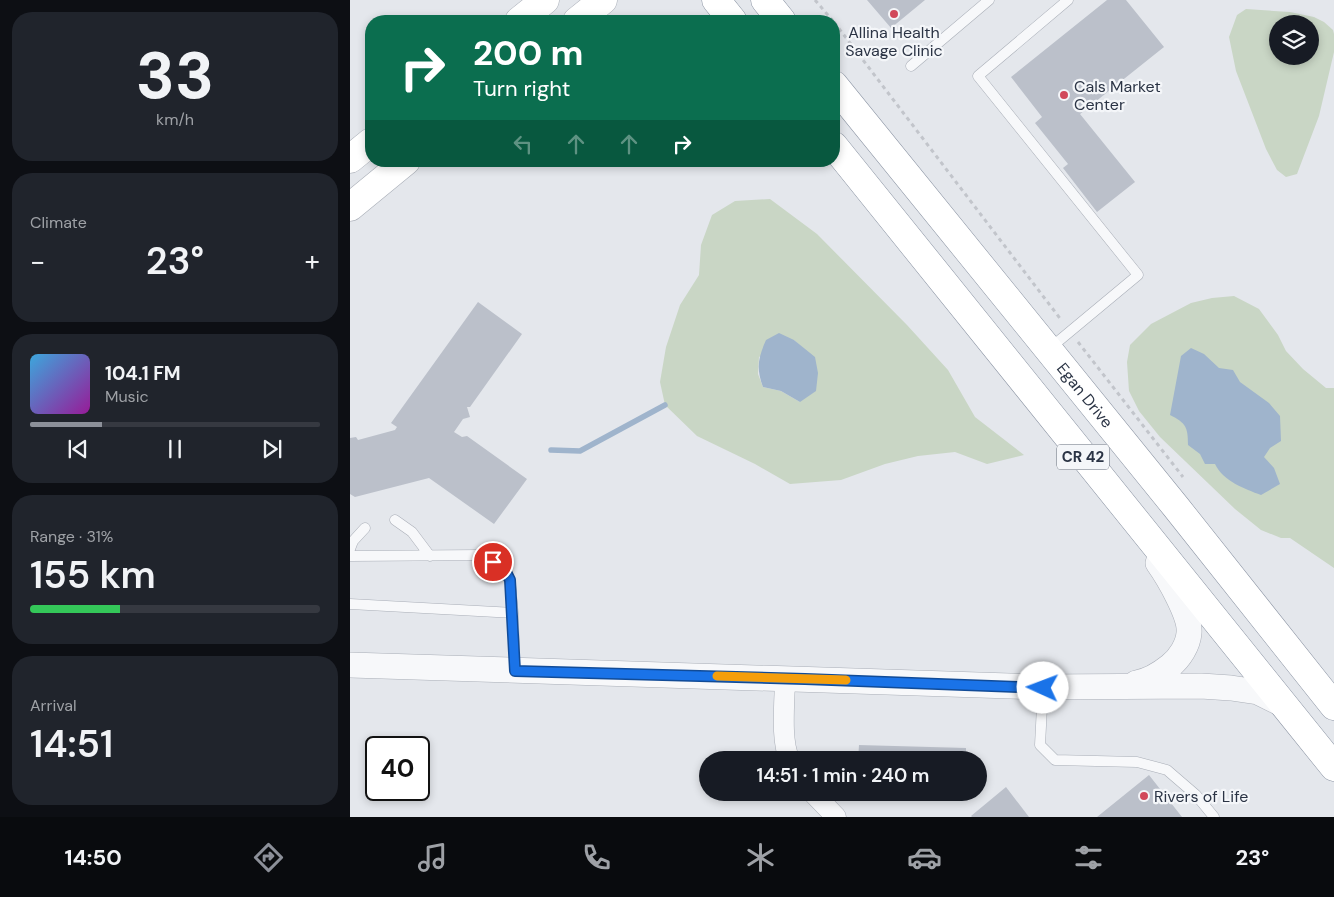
<!DOCTYPE html>
<html lang="en">
<head>
<meta charset="utf-8">
<style>
	:root { --surface:#171b24; --page:#20242c; --text:#f1f3f6; --muted:#9ea1a6; --line:#363941; --accent:#8c9099 }
	body { margin:0; font-family:"DM Sans",sans-serif; background:var(--page); color:var(--text); height:100vh; display:flex; flex-direction:column; font-size:19px; white-space:nowrap }
	* { box-sizing:border-box; margin:0 }
	p { font-size:16px; color:var(--muted) }
	.icon { flex:none; width:28px; height:28px; fill:none; stroke:currentColor; stroke-width:2; stroke-linecap:round; stroke-linejoin:round }
	.map { position:relative; flex:1; overflow:hidden }
	.drawer { display:flex; flex-direction:column; gap:12px; padding:12px; background:#0d0f14; width:350px }
	.drawer>* { flex:none }
	.top-card { position:absolute; left:15px; top:15px; width:475px; height:152px; border-radius:20px; box-shadow:0 2px 8px #0003; background:#0b6e4f; color:#fff; overflow:hidden }
	.fabs { position:absolute; left:919px; top:15px; display:grid; gap:10px }
	.fabs a { display:grid; place-items:center; width:50px; height:50px; border-radius:50%; background:var(--surface); box-shadow:0 2px 8px #0003; font-size:25px }
	.speed { position:absolute; left:15px; top:736px; display:flex; gap:10px; font-size:25px; font-weight:700; text-align:center }
	.speed>* { display:grid; place-content:center; width:65px; height:65px; border-radius:50%; background:var(--surface); box-shadow:0 2px 8px #0003; line-height:1 }
	.speed .limit { border:2px solid #111; border-radius:8px; background:#fff; color:#111 }
	.pin { position:absolute; display:grid; place-items:center; width:42px; height:42px; color:#fff; margin:-21px; border:2px solid #fff; border-radius:50%; box-shadow:0 1px 5px #0007 }
	.me { position:absolute; width:55px; margin:-28px; rotate:272deg; stroke-linejoin:round; filter:drop-shadow(0 0 4px #0008) }
	.turn { display:flex; align-items:center; gap:18px; height:105px; padding:0 25px; font-size:22px }
	.turn .icon { width:65px; height:65px; stroke-width:2.5 }
	.turn b { display:block; font-size:35px; line-height:42px }
	.lanes { display:flex; align-items:center; height:48px; padding:0 25px; background:#0003; justify-content:center; gap:25px; direction:ltr }
	.lanes .off { opacity:.35 }
	.big { font-size:38px; font-weight:600; line-height:1.1 }
	.drawer .tile { flex:1; display:flex; flex-direction:column; justify-content:center; gap:8px; min-width:0; padding:0 18px; border-radius:20px; background:var(--page) }
	.drawer .dial { align-items:center; gap:0 }
	.dial b { font-size:65px; line-height:1 }
	.song { display:flex; align-items:center; gap:15px }
	.cover { width:60px; height:60px; border-radius:8px; background:linear-gradient(135deg,hsl(200 70% 55%),hsl(300 70% 35%)) }
	.played { height:5px; border-radius:2px; background:linear-gradient(90deg,var(--accent) 25%,var(--line) 25%) }
	.keys { display:flex; justify-content:space-around; direction:ltr }
	.heat { display:flex; justify-content:space-between; align-items:center; font-size:28px; direction:ltr }
	.charge { height:8px; border-radius:4px; background:linear-gradient(90deg,#34c759 31%,var(--line) 0) }
	.trip { position:absolute; left:349px; top:751px; width:288px; height:50px; border-radius:25px; background:var(--surface); box-shadow:0 2px 8px #0003; font-weight:600; line-height:50px; text-align:center }
	.tabs { display:flex; height:80px; justify-content:space-around; align-items:center; background:#090b0e; color:var(--muted) }
	.tabs .icon { width:35px; height:35px }
	.tabs .current { color:var(--accent) }
	.tabs b { font-size:22px; color:var(--text) }
	main { display:flex; flex:1; min-height:0 }
	.map>svg:first-child { display:block }
	.green { fill:#c9d6c5; fill-rule:evenodd }
	.water { fill:#9fb4cc }
	.lines { fill:none; stroke-linecap:round; stroke-linejoin:round }
	.stream { stroke:#9fb4cc; stroke-width:5.5 }
	.building { fill:#bbc0ca }
	.service-casing { stroke:#a9aeb7; stroke-width:11 }
	.minor-casing { stroke:#a9aeb7; stroke-width:21 }
	.tertiary-casing { stroke:#a9aeb7; stroke-width:26 }
	.secondary-casing { stroke:#a9aeb7; stroke-width:29 }
	.trunk-casing { stroke:#8b94a3; stroke-width:29 }
	.path { stroke:#c2c5cb; stroke-width:3; stroke-dasharray:4 4; stroke-linecap:butt }
	.service { stroke:#f7f8fa; stroke-width:10 }
	.minor { stroke:#f7f8fa; stroke-width:20 }
	.tertiary { stroke:#f7f8fa; stroke-width:25 }
	.secondary { stroke:#fff; stroke-width:28 }
	.trunk { stroke:#fff; stroke-width:28 }
	.route-casing { stroke:#114b97; stroke-width:12 }
	.route { stroke:#1a73e8; stroke-width:9 }
	.slow { stroke:#f59e0b; stroke-width:9 }
	.poi-dot { fill:#d1495b; stroke:#f4f6f9; stroke-width:2 }
	.labels { text-anchor:middle; stroke-width:4.5; stroke-linejoin:round; paint-order:stroke }
	.shield { fill:#f4f6f9; stroke:#676e7b; stroke-width:1 }
	.shield-label { font-size:15px; font-weight:bold; fill:#2b3445 }
	.poi-label { font-size:16px; fill:#2b3445; stroke:#f4f6f9; text-anchor:start }
	.street-label { font-size:16px; fill:#2b3445; stroke:#f4f6f9 }
</style>
</head>
<body>
<main>
<section class="drawer">
<div class="tile dial"><b>33</b><p>km/h</p></div>
<div class="tile"><p>Climate</p>
<div class="heat"><a>−</a><b class="big">23°</b><a>+</a></div>
</div>
<div class="tile">
<div class="song"><i class="cover"></i><div><b>104.1 FM</b><p>Music</p></div></div>
<div class="played"></div>
<div class="keys"><svg class="icon" aria-label="previous" viewBox="0 0 24 24"><path d="M18 5L8 12l10 7zM5 5v14"/></svg><svg class="icon" aria-label="pause" viewBox="0 0 24 24"><path d="M8 5v14M16 5v14"/></svg><svg class="icon" aria-label="next" viewBox="0 0 24 24"><path d="M6 5l10 7-10 7zM19 5v14"/></svg></div>
</div>
<div class="tile"><p>Range · 31%</p><b class="big">155 km</b><div class="charge"></div></div>
<div class="tile"><p>Arrival</p><b class="big">14:51</b></div>
</section>
<div class="map">
<svg width="984" height="817" viewBox="0 0 984 817">
	<rect width="100%" height="100%" fill="#e4e7ec"/>
	<path class="green" d="M896 9 940 12 964 17 974 22 983 30 984 34V52L969 116 947 174 936 177 927 170 916 149 886 71 879 37 887 15ZM928 24H960V56H928Z
		M420 199 467 234 557 325 598 370 625 417 674 455 637 464 605 452 568 456 535 464 491 480 440 484 405 464 347 436 315 405 310 382 316 347 330 305 349 275 351 245 362 215 385 201ZM444 340 454 349 450 402 431 391 413 387 408 374 409 357Z
		M884 296 909 309 928 335 936 351 953 369 976 388H984V568L940 538H931L911 530 885 509 810 437 789 411 779 391 777 362 780 345 801 324 841 303 862 298Z"/>
	<path class="water" d="M429 333 444 340 465 357 468 373 466 391 450 402 431 391 413 387C406 368 408 358 416 340Z
		M841 348 854 354 869 368 883 370 890 382 919 403 930 416 931 441 920 448 914 457 924 468 930 484 911 495C895 489 873 481 865 464H855L850 454 838 445C838 427 836 423 820 415L831 356Z"/>
	<g class="lines">
		<path class="stream" d="M201 450 230 451 315 405"/>
	</g>
	<path class="building" d="M517 0H575L541 28Z
		M757 0H776L814 47 730 114 785 182 747 212 713 168 718 164 685 123 692 117 661 77Z
		M128 302 172 334 120 407H117L120 417 113 419 104 432 112 437 117 436 177 479 144 524 79 478 5 497 0 494V438L6 437 8 440 45 430 47 427 41 423Z
		M509 745 616 748V760H508Z
		M799 775 832 817H747Z
		M656 787 679 817H622L621 816Z"/>
	<g class="lines">
		<g class="service-casing">
			<path id="service" d="M561 66 639 0
				M699 349 788 275 628 76 718 0
				M45 520 62 532 80 556
				M0 549 3 541 15 528
				M0 556 132 555 154 568 160 580 163 613
				M0 604 163 613 165 670
				M693 687 690 745 705 760 787 762 817 770 846 795 864 817"/>
		</g>
		<g class="minor-casing">
			<path id="minor" d="M435 678C435 699 430 742 440 760
				M462 792 486 817"/>
		</g>
		<g class="tertiary-casing">
			<path id="tertiary" d="M0 665 693 687 851 686 881 688 908 692 934 705
				M786 683C799 681 810 674 820 666 830 658 838 645 839 633 841 616 818 577 808 563"/>
		</g>
		<g class="secondary-casing">
			<path id="secondary" d="M169 21 195 0
				M227 21 253 0
				M0 159 21 142
				M0 207 56 161"/>
		</g>
		<g class="trunk-casing">
			<g id="trunk">
				<path d="M366 0 383 21"/>
				<path d="M415 0 432 21"/>
				<path id="s1" d="M484 85 826 507 984 706"/>
				<path d="M484 146 984 767"/>
			</g>
		</g>
		<path class="path" d="M465 0 483 21
			M484 22 712 321
			M728 342 833 477"/>
		<use href="#service" class="service"/>
		<use href="#minor" class="minor"/>
		<use href="#tertiary" class="tertiary"/>
		<use href="#secondary" class="secondary"/>
		<use href="#trunk" class="trunk"/>
	</g>
	<g class="lines">
		<g class="route-casing">
			<path id="route" d="M143 562 154 568 160 580 165 671 455 679 693 688"/>
		</g>
		<use href="#route" class="route"/>
		<path class="slow" d="M367 676 496 680"/>
	</g>
	<g class="poi-dot">
		<circle cx="544" cy="14" r="5"/>
		<circle cx="714" cy="95" r="5"/>
		<circle cx="794" cy="796" r="5"/>
	</g>
	<g class="labels">
		<rect class="shield" x="707" y="444.5" width="52" height="25" rx="4"/>
		<g class="shield-label">
			<text x="733" y="462">CR 42</text>
		</g>
		<g class="poi-label">
			<text x="544" y="38" text-anchor="middle">Allina Health<tspan x="544" dy="18">Savage Clinic</tspan></text>
			<text x="724" y="92">Cals Market<tspan x="724" dy="18">Center</tspan></text>
			<text x="804" y="802">Rivers of Life</text>
		</g>
		<g class="street-label">
			<text dy="6" stroke="none"><textPath href="#s1" startOffset="399">Egan Drive</textPath></text>
		</g>
	</g>
</svg>
<div class="fabs">
<a><svg class="icon" aria-label="layers" viewBox="0 0 24 24"><path d="M12 4l9 5-9 5-9-5zM3 14l9 5 9-5"/></svg></a>
</div>
<div class="speed"><div class="limit">40</div></div>
<div class="pin" style="left:143px;top:562px;background:#d93025"><svg class="icon" aria-label="arrive" viewBox="0 0 24 24"><path d="M6 21V4h12l-3 4 3 4H6"/></svg></div>
<svg class="me" style="left:693px;top:688px" viewBox="-20 -20 40 40"><circle r="19" fill="#fff"/><path d="M0-13L10 11 0 6-10 11z" fill="#1a73e8"/></svg>
<div class="trip">14:51 · 1 min · 240 m</div>
<div class="top-card">
<div class="turn"><svg class="icon" aria-label="right" viewBox="0 0 24 24"><path d="M7 20v-9h11M14 6l5 5-5 5"/></svg><div><b>200 m</b>Turn right</div></div>
<div class="lanes"><svg class="icon off" aria-label="left" viewBox="0 0 24 24"><path d="M17 20v-9H6M10 6l-5 5 5 5"/></svg><svg class="icon off" aria-label="ahead" viewBox="0 0 24 24"><path d="M12 20V5M6 11l6-6 6 6"/></svg><svg class="icon off" aria-label="ahead" viewBox="0 0 24 24"><path d="M12 20V5M6 11l6-6 6 6"/></svg><svg class="icon" aria-label="right" viewBox="0 0 24 24"><path d="M7 20v-9h11M14 6l5 5-5 5"/></svg></div>
</div>
</div>
</main>
<nav class="tabs">
<b>14:50</b>
<svg class="icon current" aria-label="directions" viewBox="0 0 24 24"><path d="M12 3l9 9-9 9-9-9zM9 14v-3h6M13 9l2 2-2 2"/></svg>
<svg class="icon" aria-label="music" viewBox="0 0 24 24"><path d="M9 18V5l10-2v13"/><circle cx="6" cy="18" r="3"/><circle cx="16" cy="16" r="3"/></svg>
<svg class="icon" aria-label="phone" viewBox="0 0 24 24"><path d="M5 4h4l2 5-3 2q2 4 5 5l2-3 5 2v4C11 20 4 13 5 4z"/></svg>
<svg class="icon" aria-label="climate" viewBox="0 0 24 24"><path d="M12 3v18M4 7l16 10M4 17L20 7"/></svg>
<svg class="icon" aria-label="car" viewBox="0 0 24 24"><path d="M5 17H2v-5l4-1 3-4h7l3 4 3 1v5h-3M9 17h6M6 11h13"/><circle cx="7" cy="17" r="2"/><circle cx="17" cy="17" r="2"/></svg>
<svg class="icon" aria-label="filters" viewBox="0 0 24 24"><path d="M4 7h16M4 17h16"/><circle cx="9" cy="7" r="2"/><circle cx="15" cy="17" r="2"/></svg>
<b>23°</b>
</nav>
</body>
</html>
